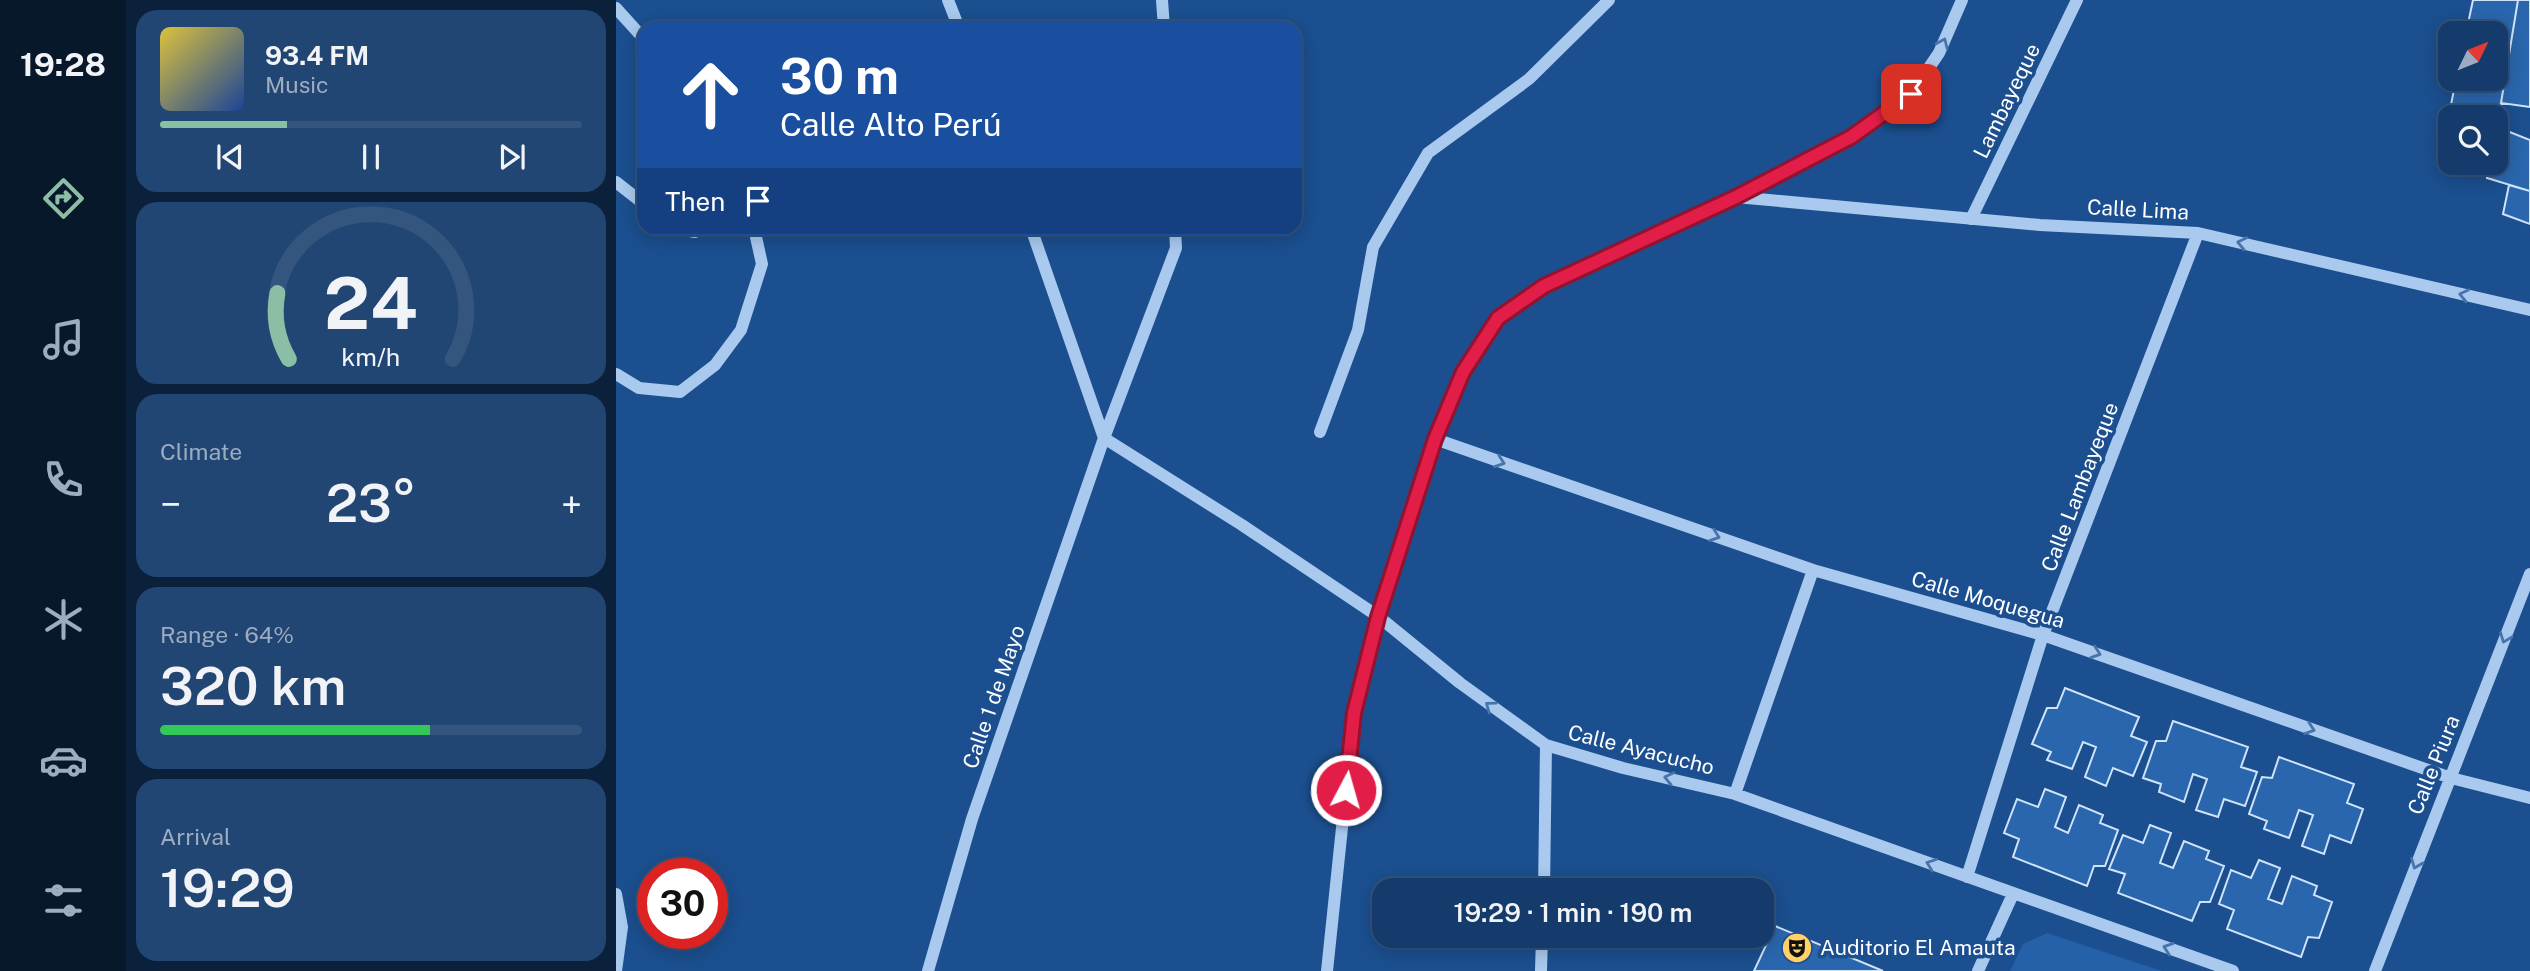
<!DOCTYPE html>
<html lang="en">
<head>
<meta charset="utf-8">
<style>
	:root { --surface:#143b6b; --page:#214673; --text:#f1f3f6; --muted:#9dadc1; --line:#33557e; --accent:#8abfa5 }
	body { margin:0; font-family:"Public Sans",sans-serif; background:var(--page); color:var(--text); height:100vh; display:flex; flex-direction:column; font-size:26px; white-space:nowrap }
	* { box-sizing:border-box; margin:0 }
	p { font-size:23px; color:var(--muted) }
	.icon { flex:none; width:38px; height:38px; fill:none; stroke:currentColor; stroke-width:2; stroke-linecap:round; stroke-linejoin:round }
	.map { position:relative; flex:1; overflow:hidden }
	.drawer { display:flex; flex-direction:column; gap:10px; padding:10px; background:#0b203b; width:490px }
	.drawer>* { flex:none }
	.banner { position:absolute; left:21px; top:21px; width:665px; height:214px; border-radius:21px; box-shadow:0 4px 18px #0003,0 0 0 2px var(--line); background:#1a4fa0; color:#fff; overflow:hidden }
	.needle { width:46px; rotate:47deg }
	.controls { position:absolute; left:1822px; top:21px; display:grid; gap:14px }
	.controls a { display:grid; place-items:center; width:70px; height:70px; border-radius:14px; background:var(--surface); box-shadow:0 4px 18px #0003,0 0 0 2px var(--line); font-size:35px }
	.speed { position:absolute; left:21px; top:858px; display:flex; gap:14px; font-size:35px; font-weight:700; text-align:center }
	.speed>* { display:grid; place-content:center; width:91px; height:91px; border-radius:50%; background:var(--surface); box-shadow:0 4px 18px #0003,0 0 0 2px var(--line); line-height:1 }
	.speed .limit { border:10px solid #d22; background:#fff; color:#111 }
	.pin { position:absolute; display:grid; place-items:center; width:60px; height:60px; color:#fff; margin:-30px; border-radius:14px; box-shadow:0 4px 10px #0006 }
	.me { position:absolute; width:77px; margin:-38px; rotate:6deg; stroke-linejoin:round; filter:drop-shadow(0 0 5px #0008) }
	.turn { display:flex; align-items:center; gap:24px; height:147px; padding:0 28px; font-size:32px }
	.turn .icon { width:91px; height:91px; stroke-width:2.5 }
	.turn b { display:block; font-size:49px; line-height:60px }
	.then { display:flex; align-items:center; height:66px; padding:0 28px; background:#0003; gap:14px; font-size:26px }
	.big { font-size:52px; font-weight:600; line-height:1.1 }
	.drawer .card { flex:1; display:flex; flex-direction:column; justify-content:center; gap:10px; min-width:0; padding:0 24px; border-radius:21px; background:var(--page) }
	.drawer .dial { align-items:center; gap:0 }
	.dial svg { height:182px; overflow:visible; fill:none; stroke:var(--line); stroke-width:7; stroke-linecap:round; text-anchor:middle }
	.dial text { fill:var(--text); stroke:none }
	.song { display:flex; align-items:center; gap:21px }
	.cover { width:84px; height:84px; border-radius:10px; background:linear-gradient(135deg,hsl(50 70% 55%),hsl(220 70% 35%)) }
	.played { height:7px; border-radius:4px; background:linear-gradient(90deg,var(--accent) 30%,var(--line) 30%) }
	.keys { display:flex; justify-content:space-around; direction:ltr }
	.heat { display:flex; justify-content:space-between; align-items:center; font-size:38px; direction:ltr }
	.charge { height:10px; border-radius:5px; background:linear-gradient(90deg,#34c759 64%,var(--line) 0) }
	.trip { position:absolute; left:756px; top:878px; width:402px; height:70px; border-radius:21px; background:var(--surface); box-shadow:0 4px 18px #0003,0 0 0 2px var(--line); font-weight:600; line-height:70px; text-align:center }
	main { display:flex; flex:1; min-height:0 }
	.menu { display:flex; flex-direction:column; width:126px; justify-content:space-around; align-items:center; background:#08182b; color:var(--muted) }
	.menu .icon { width:49px; height:49px }
	.menu .selected { color:var(--accent) }
	.menu b { font-size:32px; color:var(--text) }
	.map>svg:first-child { display:block }
	.green { fill:#2461a8 }
	.building { fill:#2a66ad; stroke:#cfe3fa; stroke-width:2 }
	.lines { fill:none; stroke-linecap:round; stroke-linejoin:round }
	.minor { stroke:#a9c9ee; stroke-width:12 }
	.oneway { stroke:#4674ac }
	.route-casing { stroke:#92132f; stroke-width:18 }
	.route { stroke:#e11d48; stroke-width:12 }
	.labels { text-anchor:middle; stroke-width:7; stroke-linejoin:round; paint-order:stroke }
	.street-label { font-size:21px; fill:#fff; stroke:#1b4f8f }
	.poi-label { font-size:21px; fill:#fff; stroke:#1b4f8f; text-anchor:start }
</style>
</head>
<body>
<main>
<nav class="menu">
<b>19:28</b>
<svg class="icon selected" aria-label="directions" viewBox="0 0 24 24"><path d="M12 3l9 9-9 9-9-9zM9 14v-3h6M13 9l2 2-2 2"/></svg>
<svg class="icon" aria-label="music" viewBox="0 0 24 24"><path d="M9 18V5l10-2v13"/><circle cx="6" cy="18" r="3"/><circle cx="16" cy="16" r="3"/></svg>
<svg class="icon" aria-label="phone" viewBox="0 0 24 24"><path d="M5 4h4l2 5-3 2q2 4 5 5l2-3 5 2v4C11 20 4 13 5 4z"/></svg>
<svg class="icon" aria-label="climate" viewBox="0 0 24 24"><path d="M12 3v18M4 7l16 10M4 17L20 7"/></svg>
<svg class="icon" aria-label="car" viewBox="0 0 24 24"><path d="M5 17H2v-5l4-1 3-4h7l3 4 3 1v5h-3M9 17h6M6 11h13"/><circle cx="7" cy="17" r="2"/><circle cx="17" cy="17" r="2"/></svg>
<svg class="icon" aria-label="filters" viewBox="0 0 24 24"><path d="M4 7h16M4 17h16"/><circle cx="9" cy="7" r="2"/><circle cx="15" cy="17" r="2"/></svg>
</nav>
<section class="drawer">
<div class="card">
<div class="song"><i class="cover"></i><div><b>93.4 FM</b><p>Music</p></div></div>
<div class="played"></div>
<div class="keys"><svg class="icon" aria-label="previous" viewBox="0 0 24 24"><path d="M18 5L8 12l10 7zM5 5v14"/></svg><svg class="icon" aria-label="pause" viewBox="0 0 24 24"><path d="M8 5v14M16 5v14"/></svg><svg class="icon" aria-label="next" viewBox="0 0 24 24"><path d="M6 5l10 7-10 7zM19 5v14"/></svg></div>
</div>
<div class="card dial"><svg viewBox="0 0 100 80">
<path d="M14 69A42 42 0 1 1 86 69"/>
<path d="M14 69A42 42 0 0 1 9 40" stroke="#8abfa5"/>
<text x="50" y="56" font-size="32" font-weight="700">24</text>
<text x="50" y="72" font-size="11">km/h</text>
</svg></div>
<div class="card"><p>Climate</p>
<div class="heat"><a>−</a><b class="big">23°</b><a>+</a></div>
</div>
<div class="card"><p>Range · 64%</p><b class="big">320 km</b><div class="charge"></div></div>
<div class="card"><p>Arrival</p><b class="big">19:29</b></div>
</section>
<div class="map">
<svg width="1914" height="971" viewBox="0 0 1914 971">
	<rect width="100%" height="100%" fill="#1b4f8f"/>
	<path class="green" d="M1431 933 1546 971H1394L1407 944Z"/>
	<path class="building" d="M1857 0H1902L1881 127 1880 117H1854L1834 110 1840 79H1880V33H1850Z
		M1902 0H1914V107L1885 103Z
		M1881 127 1914 140V191L1871 178 1874 163H1880Z
		M1893 185 1914 191V224L1887 214Z
		M1449 688 1523 717 1515 736 1531 742 1517 776 1497 768 1490 786 1469 777 1480 747 1467 742 1456 769 1431 760 1435 752 1416 744 1431 708H1441Z
		M1557 721 1632 747 1625 767 1641 772 1629 806 1608 799 1602 817 1580 810 1591 779 1577 774 1568 802 1543 792 1545 784 1527 778 1540 741H1550Z
		M1663 757 1738 784 1731 803 1747 809 1735 843 1714 835 1708 854 1686 846 1697 815 1683 810 1673 838 1648 829 1651 821 1633 814 1646 777 1656 778Z
		M1429 789 1450 797 1439 827 1452 833 1463 805 1487 815 1484 823 1502 830 1489 866H1478L1471 886 1397 857 1403 839 1388 833 1401 799 1422 807Z
		M1534 825 1555 833 1544 863 1557 868 1568 841 1593 851 1590 859 1608 866 1594 902H1584L1576 921 1502 893 1509 874 1493 869 1507 835 1527 843Z
		M1643 860 1664 868 1652 899 1666 904 1676 876 1701 886 1698 895 1716 902 1703 938 1692 937 1685 957 1611 929 1618 910 1603 904 1615 870 1635 878Z
		M1159 926 1267 971H1138Z"/>
	<g class="lines">
		<path class="minor" d="M332 0 343 28
			M546 0 548 28
			M0 8 28 39
			M0 182 28 204
			M1120 197 1424 225 1582 233 1914 310
			M1355 219 1461 0
			M58 228 79 232 86 228
			M415 228 488 438
			M0 374 23 388 64 392 99 365 125 330 146 264 138 228
			M704 432 742 330 757 247 812 153 913 79 993 0
			M488 438 626 525 763 617 844 683 930 745 1007 768 1119 794 1617 971
			M819 439 1197 570 1427 635 1835 778 1914 798
			M1119 794 1197 570
			M1351 877 1427 635 1582 233
			M928 891 930 745
			M0 894 6 927 0 971
			M312 971 356 819 488 438 560 248 559 228
			M711 971 738 713 763 617 819 439 847 372 882 318 928 286 1120 197 1235 137 1295 94 1323 53 1346 0
			M925 971 926 936
			M1362 971 1397 894
			M1759 971 1914 574"/>
	</g>
	<defs><path id="oneway-chevron" d="M-2-3.5L2.5 0L-2 3.5" fill="none" stroke-width="1.6" stroke-linecap="round" stroke-linejoin="round" transform="scale(1.75)"/></defs>
	<g class="oneway">
		<use href="#oneway-chevron" transform="translate(1327 43) rotate(-66)"/>
		<use href="#oneway-chevron" transform="translate(1626 243) rotate(-167)"/>
		<use href="#oneway-chevron" transform="translate(1848 295) rotate(-167)"/>
		<use href="#oneway-chevron" transform="translate(884 462) rotate(19)"/>
		<use href="#oneway-chevron" transform="translate(1099 536) rotate(19)"/>
		<use href="#oneway-chevron" transform="translate(1889 638) rotate(111)"/>
		<use href="#oneway-chevron" transform="translate(1480 653) rotate(19)"/>
		<use href="#oneway-chevron" transform="translate(874 706) rotate(-144)"/>
		<use href="#oneway-chevron" transform="translate(1694 729) rotate(19)"/>
		<use href="#oneway-chevron" transform="translate(1053 778) rotate(-167)"/>
		<use href="#oneway-chevron" transform="translate(1315 864) rotate(-160)"/>
		<use href="#oneway-chevron" transform="translate(1800 864) rotate(112)"/>
		<use href="#oneway-chevron" transform="translate(1552 948) rotate(-161)"/>
	</g>
	<g class="lines">
		<g class="route-casing">
			<path id="route" d="M730 790 738 713 762 617 819 439 847 372 882 318 928 286 1120 197 1235 137 1295 94"/>
		</g>
		<use href="#route" class="route"/>
	</g>
	<defs>
		<g id="theatre-disc" transform="scale(1.575)"><circle r="9.5" fill="#ffd166" stroke="#1b4f8f"/><path d="M-5-5.5Q0-4 5-5.5V0Q5 5 0 6Q-5 5-5 0ZM-3.3-2.5H-1v1.5H-3.3ZM1-2.5H3.3v1.5H1ZM-2.8 1Q0 5.5 2.8 1Z" fill="#111"/></g>
	</defs>
	<g fill-rule="evenodd">
		<use href="#theatre-disc" x="1181" y="948"/>
	</g>
	<g class="labels">
		<g class="street-label">
			<text transform="translate(1391 101) rotate(-64)" y="7">Lambayeque</text>
			<text transform="translate(1522 210) rotate(3)" y="7">Calle Lima</text>
			<text transform="translate(1464 487) rotate(-69)" y="7">Calle Lambayeque</text>
			<text transform="translate(1372 600) rotate(16)" y="7">Calle Moquegua</text>
			<text transform="translate(378 697) rotate(-71)" y="7">Calle 1 de Mayo</text>
			<text transform="translate(1025 750) rotate(14)" y="7">Calle Ayacucho</text>
			<text transform="translate(1818 765) rotate(-68)" y="7">Calle Piura</text>
		</g>
		<g class="poi-label">
			<text x="1204" y="955">Auditorio El Amauta</text>
		</g>
	</g>
</svg>
<div class="controls">
<a><svg class="needle" viewBox="-14 -14 28 28"><path d="M0-13l5 13h-10z" fill="#e53935"/><path d="M0 13l5-13h-10z" fill="#9dadc1"/></svg></a>
<a><svg class="icon" aria-label="search" viewBox="0 0 24 24"><circle cx="10" cy="10" r="6"/><path d="M15 15l6 6"/></svg></a>
</div>
<div class="speed"><div class="limit">30</div></div>
<div class="pin" style="left:1295px;top:94px;background:#d93025"><svg class="icon" aria-label="arrive" viewBox="0 0 24 24"><path d="M6 21V4h12l-3 4 3 4H6"/></svg></div>
<svg class="me" style="left:730px;top:790px" viewBox="-20 -20 40 40"><circle r="17" fill="#e11d48" stroke="#fff" stroke-width="3"/><path d="M0-11L8 9 0 5-8 9z" fill="#fff"/></svg>
<div class="trip">19:29 · 1 min · 190 m</div>
<div class="banner">
<div class="turn"><svg class="icon" aria-label="ahead" viewBox="0 0 24 24"><path d="M12 20V5M6 11l6-6 6 6"/></svg><div><b>30 m</b>Calle Alto Perú</div></div>
<div class="then">Then<svg class="icon" aria-label="arrive" viewBox="0 0 24 24"><path d="M6 21V4h12l-3 4 3 4H6"/></svg></div>
</div>
</div>
</main>
</body>
</html>
